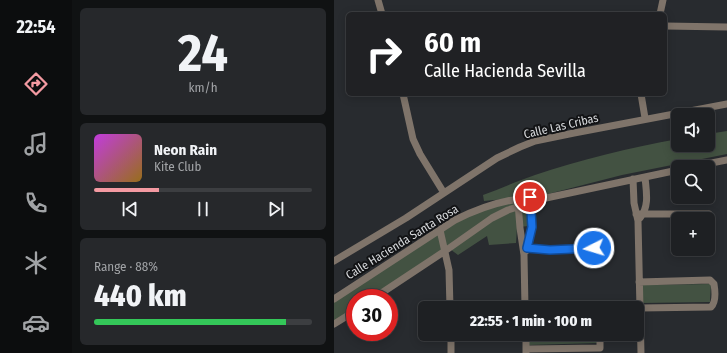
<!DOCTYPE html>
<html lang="en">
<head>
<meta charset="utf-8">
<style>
	:root { --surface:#1e2023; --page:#26282b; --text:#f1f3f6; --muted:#a1a3a6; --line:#3c3e41; --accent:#f49aa2 }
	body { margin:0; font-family:"Fira Sans Condensed",sans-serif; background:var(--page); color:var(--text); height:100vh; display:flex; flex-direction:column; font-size:15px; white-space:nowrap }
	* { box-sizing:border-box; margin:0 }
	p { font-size:13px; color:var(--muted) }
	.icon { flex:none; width:22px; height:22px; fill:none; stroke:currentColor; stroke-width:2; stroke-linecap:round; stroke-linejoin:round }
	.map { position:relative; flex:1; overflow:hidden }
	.sheet { display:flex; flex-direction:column; gap:8px; padding:8px; background:#101213; width:262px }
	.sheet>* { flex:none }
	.hud { position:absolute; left:12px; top:12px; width:321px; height:84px; border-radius:6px; box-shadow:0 2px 10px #0003,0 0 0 1px var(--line); background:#202124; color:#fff; overflow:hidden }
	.fabs { position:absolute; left:337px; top:108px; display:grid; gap:8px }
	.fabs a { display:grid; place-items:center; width:44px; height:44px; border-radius:6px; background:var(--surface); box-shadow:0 2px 10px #0003,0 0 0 1px var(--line); font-size:20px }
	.speed { position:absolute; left:12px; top:289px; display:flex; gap:8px; font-size:20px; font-weight:700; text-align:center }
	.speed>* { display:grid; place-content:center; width:52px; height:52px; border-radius:50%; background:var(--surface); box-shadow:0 2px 10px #0003,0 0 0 1px var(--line); line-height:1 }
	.speed .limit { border:6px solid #d22; background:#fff; color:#111 }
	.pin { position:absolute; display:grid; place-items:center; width:34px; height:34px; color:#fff; margin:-17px; border:2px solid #fff; border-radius:50%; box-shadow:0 1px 4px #0007 }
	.me { position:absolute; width:44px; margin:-22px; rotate:265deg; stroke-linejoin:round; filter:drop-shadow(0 0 3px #0008) }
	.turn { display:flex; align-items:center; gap:14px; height:84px; padding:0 12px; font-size:18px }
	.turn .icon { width:52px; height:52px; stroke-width:2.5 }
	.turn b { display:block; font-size:28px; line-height:34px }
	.big { font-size:30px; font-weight:800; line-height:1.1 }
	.sheet .card { flex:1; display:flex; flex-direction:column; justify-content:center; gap:6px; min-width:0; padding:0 14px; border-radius:6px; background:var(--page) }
	.sheet .dial { align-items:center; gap:0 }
	.dial b { font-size:52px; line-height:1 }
	.song { display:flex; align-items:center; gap:12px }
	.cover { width:48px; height:48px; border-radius:6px; background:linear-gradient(135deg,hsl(290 70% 55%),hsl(40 70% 35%)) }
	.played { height:4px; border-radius:2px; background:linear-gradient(90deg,var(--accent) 30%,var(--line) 30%) }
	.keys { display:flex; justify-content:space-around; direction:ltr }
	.charge { height:6px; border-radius:3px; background:linear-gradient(90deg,#34c759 88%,var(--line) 0) }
	.trip { position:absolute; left:84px; top:301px; width:226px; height:40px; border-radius:6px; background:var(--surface); box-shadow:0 2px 10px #0003,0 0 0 1px var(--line); font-weight:800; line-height:40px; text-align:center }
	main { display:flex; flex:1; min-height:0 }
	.menu { display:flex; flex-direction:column; width:72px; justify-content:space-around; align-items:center; background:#0c0d0e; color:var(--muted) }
	.menu .icon { width:28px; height:28px }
	.menu .on { color:var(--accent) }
	.menu b { font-size:18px; color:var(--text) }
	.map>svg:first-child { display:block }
	.green { fill:#435242 }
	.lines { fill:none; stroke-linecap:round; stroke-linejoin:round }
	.minor { stroke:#7f746a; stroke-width:7 }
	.route-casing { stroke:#114b97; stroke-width:10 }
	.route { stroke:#1a73e8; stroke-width:7 }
	.labels { text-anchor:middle; stroke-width:4; stroke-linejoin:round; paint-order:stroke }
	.street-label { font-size:12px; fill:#d6d8db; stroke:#121315 }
</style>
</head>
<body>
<main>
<nav class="menu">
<b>22:54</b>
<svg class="icon on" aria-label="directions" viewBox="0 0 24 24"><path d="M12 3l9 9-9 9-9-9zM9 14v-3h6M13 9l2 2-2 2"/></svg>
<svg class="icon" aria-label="music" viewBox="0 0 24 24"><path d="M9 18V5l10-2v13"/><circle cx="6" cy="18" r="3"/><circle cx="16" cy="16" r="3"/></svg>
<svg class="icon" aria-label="phone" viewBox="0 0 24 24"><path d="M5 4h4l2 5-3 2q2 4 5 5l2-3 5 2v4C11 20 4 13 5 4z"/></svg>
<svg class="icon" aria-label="climate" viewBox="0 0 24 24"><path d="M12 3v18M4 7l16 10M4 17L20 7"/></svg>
<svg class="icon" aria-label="car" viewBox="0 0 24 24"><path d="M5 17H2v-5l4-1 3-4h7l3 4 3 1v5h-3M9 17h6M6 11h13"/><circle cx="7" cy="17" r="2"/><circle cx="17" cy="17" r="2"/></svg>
</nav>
<section class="sheet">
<div class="card dial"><b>24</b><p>km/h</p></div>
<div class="card">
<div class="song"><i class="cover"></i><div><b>Neon Rain</b><p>Kite Club</p></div></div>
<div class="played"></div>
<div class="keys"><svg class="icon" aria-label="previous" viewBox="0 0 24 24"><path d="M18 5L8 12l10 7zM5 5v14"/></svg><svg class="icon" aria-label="pause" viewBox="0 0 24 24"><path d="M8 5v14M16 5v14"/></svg><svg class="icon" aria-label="next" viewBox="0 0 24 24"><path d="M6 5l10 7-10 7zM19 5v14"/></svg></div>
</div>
<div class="card"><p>Range · 88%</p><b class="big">440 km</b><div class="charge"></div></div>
</section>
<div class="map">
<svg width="393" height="353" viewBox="0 0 393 353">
	<rect width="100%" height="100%" fill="#282b2f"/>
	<path class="green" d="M393 131V154L288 175 210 195 150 201 149 195C166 189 183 181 201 175 245 160 298 147 344 139V145H374V134Z
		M181 202 178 211 195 206 196 226 183 227 182 243 155 245 153 236 124 255 112 246 109 231 142 211Z
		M106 233 108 250 36 298H21V308L0 322V301Z
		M377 284 376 302 308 303 309 285Z
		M195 334H262L263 343 195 345Z"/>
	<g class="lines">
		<path class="minor" d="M44 0 48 14
			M326 14 329 0
			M331 26 393 27
			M69 94 79 139 86 154 110 193
			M307 94 311 118
			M357 167 393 160
			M299 179 300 203 304 221 307 353
			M184 203 186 228 190 255 191 308
			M302 214H375
			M306 218C316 206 312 190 311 177
			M106 230 115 270 116 308
			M189 248 216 250 260 247
			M192 251 198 227 197 198
			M0 261 72 218 163 158 186 147 201 141 240 133 393 104
			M305 282 376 280 380 284C381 290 382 302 377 307L306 308
			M40 298 111 251 158 218 174 210 212 198 344 170
			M0 299 121 220C147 207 175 197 205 198
			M0 324 21 311
			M117 334V353
			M192 334V353
			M192 349 266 348V334"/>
	</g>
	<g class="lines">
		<g class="route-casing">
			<path id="route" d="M196 197 198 227 193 248 216 250 260 248"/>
		</g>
		<use href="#route" class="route"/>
	</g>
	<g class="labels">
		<g class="street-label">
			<text transform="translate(227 126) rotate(-13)" y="4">Calle Las Cribas</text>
			<text transform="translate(68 242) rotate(-32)" y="4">Calle Hacienda Santa Rosa</text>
		</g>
	</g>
</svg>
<div class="fabs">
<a><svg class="icon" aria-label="sound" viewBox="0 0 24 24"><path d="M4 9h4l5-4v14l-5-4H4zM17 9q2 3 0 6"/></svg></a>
<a><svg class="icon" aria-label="search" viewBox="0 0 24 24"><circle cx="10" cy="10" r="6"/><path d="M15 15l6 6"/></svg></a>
<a>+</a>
</div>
<div class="speed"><div class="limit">30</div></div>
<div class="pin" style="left:196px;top:197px;background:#d93025"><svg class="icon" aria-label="arrive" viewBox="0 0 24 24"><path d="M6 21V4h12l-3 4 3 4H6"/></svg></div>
<svg class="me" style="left:260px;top:248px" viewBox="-20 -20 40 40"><circle r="17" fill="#1a73e8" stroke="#fff" stroke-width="3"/><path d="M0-11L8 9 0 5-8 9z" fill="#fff"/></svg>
<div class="trip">22:55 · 1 min · 100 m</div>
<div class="hud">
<div class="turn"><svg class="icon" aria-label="right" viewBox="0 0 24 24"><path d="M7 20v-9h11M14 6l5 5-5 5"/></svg><div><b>60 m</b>Calle Hacienda Sevilla</div></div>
</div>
</div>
</main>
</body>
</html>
